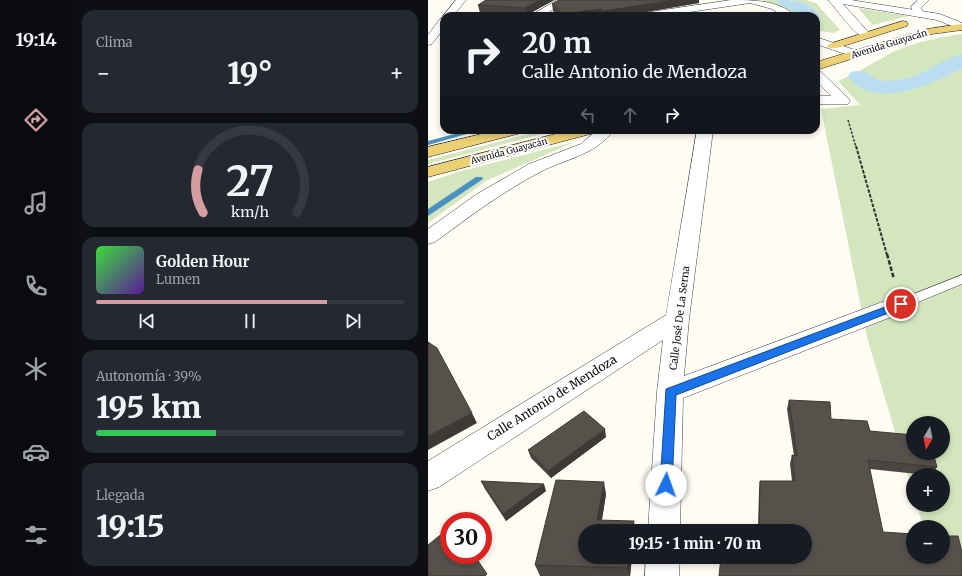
<!DOCTYPE html>
<html lang="es">
<head>
<meta charset="utf-8">
<style>
	:root { --surface:#171b24; --page:#242831; --text:#f1f3f6; --muted:#9ea1a6; --line:#363941; --accent:#d69da0 }
	body { margin:0; font-family:Merriweather,serif; background:var(--page); color:var(--text); height:100vh; display:flex; flex-direction:column; font-size:15px; white-space:nowrap }
	* { box-sizing:border-box; margin:0 }
	p { font-size:13px; color:var(--muted) }
	.icon { flex:none; width:22px; height:22px; fill:none; stroke:currentColor; stroke-width:2; stroke-linecap:round; stroke-linejoin:round }
	.map { position:relative; flex:1; overflow:hidden }
	.sheet { display:flex; flex-direction:column; gap:10px; padding:10px; background:#0d0f14; width:356px }
	.sheet>* { flex:none }
	.guide { position:absolute; left:12px; top:12px; width:380px; height:122px; border-radius:12px; box-shadow:0 2px 6px #0003; background:#171b24; color:var(--text); overflow:hidden }
	.needle { width:26px; rotate:190deg }
	.fabs { position:absolute; left:478px; top:416px; display:grid; gap:8px }
	.fabs a { display:grid; place-items:center; width:44px; height:44px; border-radius:50%; background:var(--surface); box-shadow:0 2px 6px #0003; font-size:20px }
	.speed { position:absolute; left:12px; top:512px; display:flex; gap:8px; font-size:20px; font-weight:700; text-align:center }
	.speed>* { display:grid; place-content:center; width:52px; height:52px; border-radius:50%; background:var(--surface); box-shadow:0 2px 6px #0003; line-height:1 }
	.speed .limit { border:6px solid #d22; background:#fff; color:#111 }
	.pin { position:absolute; display:grid; place-items:center; width:34px; height:34px; color:#fff; margin:-17px; border:2px solid #fff; border-radius:50%; box-shadow:0 1px 4px #0007 }
	.me { position:absolute; width:44px; margin:-22px; rotate:3deg; stroke-linejoin:round; filter:drop-shadow(0 0 3px #0008) }
	.turn { display:flex; align-items:center; gap:14px; height:84px; padding:0 16px; font-size:18px }
	.turn .icon { width:52px; height:52px; stroke-width:2.5 }
	.turn b { display:block; font-size:28px; line-height:34px }
	.lanes { display:flex; align-items:center; height:38px; padding:0 16px; background:#0003; justify-content:center; gap:20px; direction:ltr }
	.lanes .off { opacity:.35 }
	.big { font-size:30px; font-weight:800; line-height:1.1 }
	.sheet .card { flex:1; display:flex; flex-direction:column; justify-content:center; gap:6px; min-width:0; padding:0 14px; border-radius:12px; background:var(--page) }
	.sheet .dial { align-items:center; gap:0 }
	.dial svg { height:104px; overflow:visible; fill:none; stroke:var(--line); stroke-width:7; stroke-linecap:round; text-anchor:middle }
	.dial text { fill:var(--text); stroke:none }
	.song { display:flex; align-items:center; gap:12px }
	.cover { width:48px; height:48px; border-radius:6px; background:linear-gradient(135deg,hsl(120 70% 55%),hsl(270 70% 35%)) }
	.played { height:4px; border-radius:2px; background:linear-gradient(90deg,var(--accent) 75%,var(--line) 75%) }
	.keys { display:flex; justify-content:space-around; direction:ltr }
	.heat { display:flex; justify-content:space-between; align-items:center; font-size:22px; direction:ltr }
	.charge { height:6px; border-radius:3px; background:linear-gradient(90deg,#34c759 39%,var(--line) 0) }
	.trip { position:absolute; left:150px; top:524px; width:234px; height:40px; border-radius:20px; background:var(--surface); box-shadow:0 2px 6px #0003; font-weight:800; line-height:40px; text-align:center }
	main { display:flex; flex:1; min-height:0 }
	.tabs { display:flex; flex-direction:column; width:72px; justify-content:space-around; align-items:center; background:#090b0e; color:var(--muted) }
	.tabs .icon { width:28px; height:28px }
	.tabs .selected { color:var(--accent) }
	.tabs b { font-size:18px; color:var(--text) }
	.map>svg:first-child { display:block }
	.green { fill:#d3e6be; fill-rule:evenodd }
	.lines { fill:none; stroke-linecap:round; stroke-linejoin:round }
	.stream { fill:#4990c2; fill-rule:evenodd }
	.canal { fill:#bbddf1; fill-rule:evenodd }
	.service-casing { stroke:#424242; stroke-width:1 }
	.minor-casing { stroke:#424242; stroke-width:1 }
	.tertiary-casing { stroke:#424242; stroke-width:1 }
	.primary-casing { stroke:#202020; stroke-width:1 }
	.path-far2 { stroke:#313131; stroke-width:1.5; stroke-dasharray:2.5 1.5; stroke-linecap:butt }
	.path-far1 { stroke:#313131; stroke-width:2; stroke-dasharray:3.5 1.5; stroke-linecap:butt }
	.path { stroke:#313131; stroke-width:2.5; stroke-dasharray:4.5 2; stroke-linecap:butt }
	.service { fill:#fff; fill-rule:evenodd }
	.minor { fill:#fff; fill-rule:evenodd }
	.tertiary { fill:#fff; fill-rule:evenodd }
	.primary { fill:#ecd074; fill-rule:evenodd }
	.wall { fill:#4b4641 }
	.shaded-wall { fill:#3d3935 }
	.building { fill:#57514c; stroke:#3d3935 }
	.route { fill:#1a73e8; stroke:#114b97 }
	.labels { text-anchor:middle; stroke-width:4; stroke-linejoin:round; paint-order:stroke }
	.far-street-label { font-size:9px; fill:#0f0f0f; stroke:#fff }
	.street-label { font-size:10px; fill:#0f0f0f; stroke:#fff }
	.near-street-label { font-size:12px; fill:#0f0f0f; stroke:#fff }
</style>
</head>
<body>
<main>
<nav class="tabs">
<b>19:14</b>
<svg class="icon selected" aria-label="directions" viewBox="0 0 24 24"><path d="M12 3l9 9-9 9-9-9zM9 14v-3h6M13 9l2 2-2 2"/></svg>
<svg class="icon" aria-label="music" viewBox="0 0 24 24"><path d="M9 18V5l10-2v13"/><circle cx="6" cy="18" r="3"/><circle cx="16" cy="16" r="3"/></svg>
<svg class="icon" aria-label="phone" viewBox="0 0 24 24"><path d="M5 4h4l2 5-3 2q2 4 5 5l2-3 5 2v4C11 20 4 13 5 4z"/></svg>
<svg class="icon" aria-label="climate" viewBox="0 0 24 24"><path d="M12 3v18M4 7l16 10M4 17L20 7"/></svg>
<svg class="icon" aria-label="car" viewBox="0 0 24 24"><path d="M5 17H2v-5l4-1 3-4h7l3 4 3 1v5h-3M9 17h6M6 11h13"/><circle cx="7" cy="17" r="2"/><circle cx="17" cy="17" r="2"/></svg>
<svg class="icon" aria-label="filters" viewBox="0 0 24 24"><path d="M4 7h16M4 17h16"/><circle cx="9" cy="7" r="2"/><circle cx="15" cy="17" r="2"/></svg>
</nav>
<section class="sheet">
<div class="card"><p>Clima</p>
<div class="heat"><a>−</a><b class="big">19°</b><a>+</a></div>
</div>
<div class="card dial"><svg viewBox="0 0 100 80">
<path d="M14 69A42 42 0 1 1 86 69"/>
<path d="M14 69A42 42 0 0 1 10 36" stroke="#d69da0"/>
<text x="50" y="56" font-size="32" font-weight="700">27</text>
<text x="50" y="72" font-size="11">km/h</text>
</svg></div>
<div class="card">
<div class="song"><i class="cover"></i><div><b>Golden Hour</b><p>Lumen</p></div></div>
<div class="played"></div>
<div class="keys"><svg class="icon" aria-label="previous" viewBox="0 0 24 24"><path d="M18 5L8 12l10 7zM5 5v14"/></svg><svg class="icon" aria-label="pause" viewBox="0 0 24 24"><path d="M8 5v14M16 5v14"/></svg><svg class="icon" aria-label="next" viewBox="0 0 24 24"><path d="M6 5l10 7-10 7zM19 5v14"/></svg></div>
</div>
<div class="card"><p>Autonomía · 39%</p><b class="big">195 km</b><div class="charge"></div></div>
<div class="card"><p>Llegada</p><b class="big">19:15</b></div>
</section>
<div class="map">
<svg width="534" height="576" viewBox="0 0 534 576">
	<rect width="100%" height="100%" fill="#fefcf3"/>
	<path class="green" d="M333 0H378L388 3 412 30 405 33 388 30V16H369L361 10Z
		M430 8 480 16 445 25Z
		M534 34V576L515 557V527H495L489 505H515V475H485V493L439 337 393 109 432 105 410 81C430 73 446 62 465 52 482 44 515 36 534 34ZM485 423H515V453H485Z
		M116 130H129L0 164V160Z
		M146 142 58 181 0 223V182L30 172Z"/>
	<g class="lines">
		<path class="stream" d="M42 130H53L0 145V141Z
			M48 177H54L55 179 0 216V209Z"/>
		<path class="canal" d="M348 0C365 0 381 0 392 16L388 20V16H375C367 9 353 8 348 0Z
			M534 54V68C505 84 445 112 420 76L423 72C435 69 439 74 449 79 454 82 461 81 467 80 492 79 511 60 534 54Z"/>
		<g class="service-casing">
			<path id="service" d="M534 275V284L478 307H468L466 304 468 301Z"/>
		</g>
		<g class="minor-casing">
			<path id="minor" d="M28 0H38L25 16H16V18L15 16Z
				M129 0H141L114 16H102Z
				M303 0C324 0 352 0 367 16H355L344 9 322 3 235 16H210L215 13Z
				M490 0H501L493 8 496 14 491 17 487 16 483 7Z
				M16 18V28L4 44 0 45V35L12 19Z
				M388 37 433 52 435 54 429 58 388 44Z
				M388 70 392 71 420 98 422 101 420 104H388V96H403L388 81Z
				M169 130H186C168 155 137 159 112 172 74 192 41 217 7 242L0 244V229L49 194 101 164 153 144Z
				M269 130H285L261 319 256 376 465 298 473 296 481 298 484 304 481 310 255 398 252 531H220L229 392 235 340 11 487 0 491V461L238 315Z
				M218 557H252L251 576H217Z"/>
		</g>
		<g class="tertiary-casing">
			<path id="tertiary" d="M400 0H423L512 14 534 23V30L509 20 415 4 443 35 438 38C425 35 410 10 400 0Z"/>
		</g>
		<g class="primary-casing">
			<path id="primary" d="M475 21 479 22 480 24 479 26 409 48H401L399 46 401 44Z
				M534 24V30L504 34 388 70V62L499 29Z
				M70 130H96L93 133 0 157V147Z
				M143 130H169L166 133 0 177V167Z"/>
		</g>
		<path class="path-far2" d="M420 120 428 147"/>
		<path class="path-far1" d="M428 146 459 255"/>
		<path class="path" d="M459 254 466 279"/>
		<use href="#service" class="service"/>
		<use href="#minor" class="minor"/>
		<use href="#tertiary" class="tertiary"/>
		<use href="#primary" class="primary"/>
	</g>
	<path class="wall" d="M126 0 99 15 52 13 50 5Z
		M271 3 193 16H130L125 11 124 4Z
		M361 400 403 419 442 431 509 467 504 475H499L442 469 377 557V531H330L331 490 332 481H364L362 464 364 455 366 456 359 409Z
		M178 437 123 478 103 458 100 450Z
		M53 481 118 491 78 521 57 489Z
		M178 494 174 520 204 557 202 576H112L107 565Z"/>
	<path class="shaded-wall" d="M112 0H126L99 15 97 8Z
		M246 0H271V3L193 16H176V11Z
		M173 9 174 16H135V14Z
		M44 413 49 423 0 450V436Z
		M177 429 178 437 123 478 120 471Z
		M176 482 178 494 172 531 169 520Z
		M116 484 118 491 78 521 75 514Z
		M206 521 207 531H204Z
		M201 557H204L202 576H201L199 568Z"/>
	<path class="building" d="M58 0H112L97 8 50 5Z
		M131 0H246L176 11 173 9 135 14 124 4Z
		M0 342 9 348 44 413 0 436Z
		M361 400 402 402 403 419 439 421 442 431 485 435V453H505L509 467 440 460 455 532 485 534V557H515V536H530L534 552V576H291L293 557H377V531H331L332 481H367L364 455 369 456Z
		M156 411 177 429 120 471 100 450Z
		M128 480 176 482 169 520 206 521 204 531H157V557H201L199 568 107 565Z
		M53 481 116 484 75 514Z
		M21 528V555H46L59 574 57 576H0V545Z"/>
	<path class="route" d="M473 301 476 302V307L248 395 244 485 242 489 238 491 234 489 232 485 238 389Z"/>
	<g class="labels">
		<g class="far-street-label">
			<text transform="translate(461 44) rotate(-17)" y="3">Avenida Guayacán</text>
			<text transform="translate(81 151) rotate(-15)" y="3">Avenida Guayacán</text>
		</g>
		<g class="street-label">
			<text transform="translate(251 318) rotate(-83)" y="4">Calle José De La Serna</text>
		</g>
		<g class="near-street-label">
			<text transform="translate(124 398) rotate(-32)" y="4">Calle Antonio de Mendoza</text>
		</g>
	</g>
</svg>
<div class="fabs">
<a><svg class="needle" viewBox="-14 -14 28 28"><path d="M0-13l5 13h-10z" fill="#e53935"/><path d="M0 13l5-13h-10z" fill="#9ea1a6"/></svg></a>
<a>+</a>
<a>−</a>
</div>
<div class="speed"><div class="limit">30</div></div>
<div class="pin" style="left:473px;top:304px;background:#d93025"><svg class="icon" aria-label="arrive" viewBox="0 0 24 24"><path d="M6 21V4h12l-3 4 3 4H6"/></svg></div>
<svg class="me" style="left:238px;top:485px" viewBox="-20 -20 40 40"><circle r="19" fill="#fff"/><path d="M0-13L10 11 0 6-10 11z" fill="#1a73e8"/></svg>
<div class="trip">19:15 · 1 min · 70 m</div>
<div class="guide">
<div class="turn"><svg class="icon" aria-label="right" viewBox="0 0 24 24"><path d="M7 20v-9h11M14 6l5 5-5 5"/></svg><div><b>20 m</b>Calle Antonio de Mendoza</div></div>
<div class="lanes"><svg class="icon off" aria-label="left" viewBox="0 0 24 24"><path d="M17 20v-9H6M10 6l-5 5 5 5"/></svg><svg class="icon off" aria-label="ahead" viewBox="0 0 24 24"><path d="M12 20V5M6 11l6-6 6 6"/></svg><svg class="icon" aria-label="right" viewBox="0 0 24 24"><path d="M7 20v-9h11M14 6l5 5-5 5"/></svg></div>
</div>
</div>
</main>
</body>
</html>
